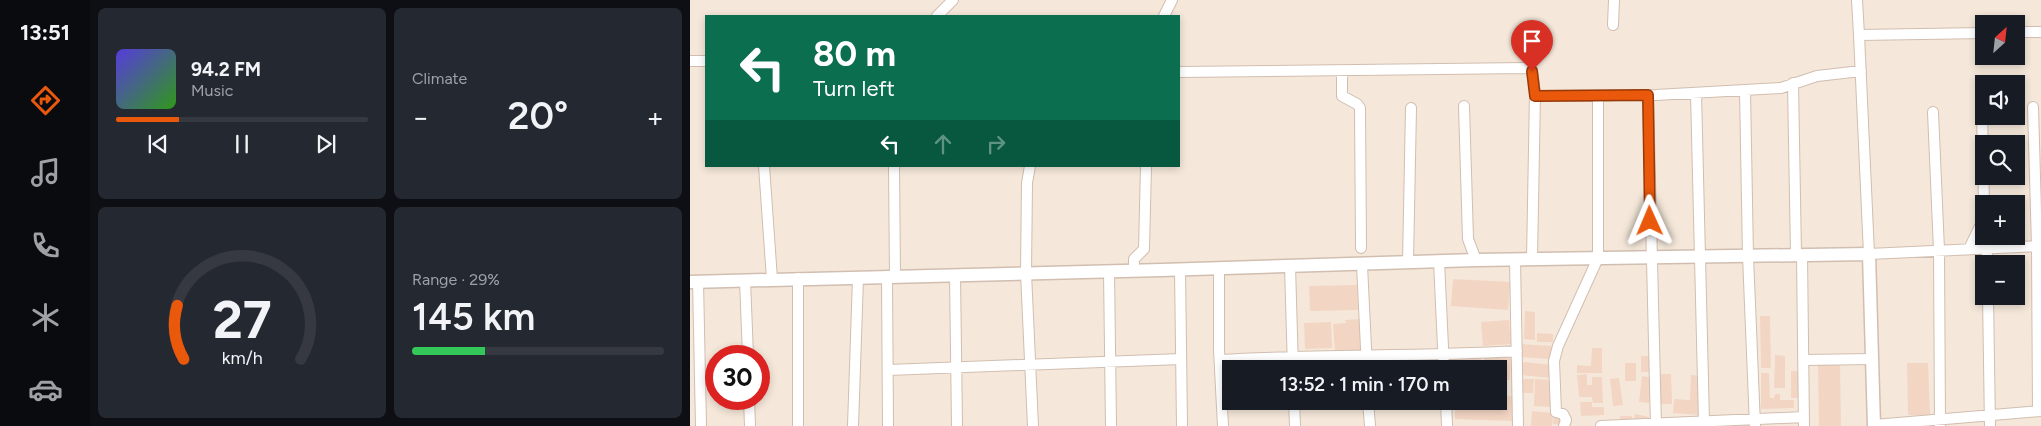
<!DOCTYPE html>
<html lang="en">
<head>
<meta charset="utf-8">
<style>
	:root { --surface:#171b24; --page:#242831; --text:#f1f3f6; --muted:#9ea1a6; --line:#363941; --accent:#ea580c }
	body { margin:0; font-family:Figtree,sans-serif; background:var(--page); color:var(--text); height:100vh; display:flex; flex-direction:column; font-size:19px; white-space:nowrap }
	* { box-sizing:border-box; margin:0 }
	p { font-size:16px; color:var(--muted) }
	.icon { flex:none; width:28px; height:28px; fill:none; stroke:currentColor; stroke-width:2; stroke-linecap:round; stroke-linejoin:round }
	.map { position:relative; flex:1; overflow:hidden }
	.details { display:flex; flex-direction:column; gap:8px; padding:8px; background:#0d0f14; width:600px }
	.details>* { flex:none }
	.hud { position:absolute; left:15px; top:15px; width:475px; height:152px; border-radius:0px; box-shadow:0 2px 8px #0003; background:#0b6e4f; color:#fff; overflow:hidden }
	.needle { width:32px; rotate:27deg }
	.tools { position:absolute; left:1285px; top:15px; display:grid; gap:10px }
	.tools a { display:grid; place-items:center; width:50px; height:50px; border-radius:0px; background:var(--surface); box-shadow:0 2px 8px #0003; font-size:25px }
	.speed { position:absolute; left:15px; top:345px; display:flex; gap:10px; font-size:25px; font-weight:700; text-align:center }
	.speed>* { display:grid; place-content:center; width:65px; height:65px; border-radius:50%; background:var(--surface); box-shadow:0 2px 8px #0003; line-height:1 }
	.speed .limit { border:8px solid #d22; background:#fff; color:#111 }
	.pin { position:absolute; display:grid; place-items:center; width:42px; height:42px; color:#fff; margin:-51px -21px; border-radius:50% 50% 50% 0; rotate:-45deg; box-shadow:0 0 5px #0007 }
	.pin .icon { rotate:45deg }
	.me { position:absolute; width:55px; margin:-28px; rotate:359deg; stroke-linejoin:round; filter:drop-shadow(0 0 4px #0008) }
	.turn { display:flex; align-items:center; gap:18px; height:105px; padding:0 25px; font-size:22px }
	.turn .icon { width:65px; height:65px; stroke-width:2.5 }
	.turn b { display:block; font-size:35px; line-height:42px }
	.lanes { display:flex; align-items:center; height:48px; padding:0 25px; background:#0003; justify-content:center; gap:25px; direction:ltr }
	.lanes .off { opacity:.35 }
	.big { font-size:38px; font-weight:600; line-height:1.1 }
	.details .tile { flex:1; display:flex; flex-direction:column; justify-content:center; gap:8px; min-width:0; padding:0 18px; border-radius:8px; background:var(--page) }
	.details .dial { align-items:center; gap:0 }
	.dial svg { height:130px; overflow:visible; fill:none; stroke:var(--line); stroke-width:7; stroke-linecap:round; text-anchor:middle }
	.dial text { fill:var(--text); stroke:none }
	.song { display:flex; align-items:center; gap:15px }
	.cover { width:60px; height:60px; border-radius:8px; background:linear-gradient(135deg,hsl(250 70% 55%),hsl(110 70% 35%)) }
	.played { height:5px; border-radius:2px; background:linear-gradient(90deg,var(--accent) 25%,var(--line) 25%) }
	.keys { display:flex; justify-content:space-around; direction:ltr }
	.heat { display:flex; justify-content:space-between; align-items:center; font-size:28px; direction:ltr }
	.charge { height:8px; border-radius:4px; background:linear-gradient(90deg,#34c759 29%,var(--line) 0) }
	.details .tiles { flex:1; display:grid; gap:8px; grid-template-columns:repeat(2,1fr) }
	.trip { position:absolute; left:532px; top:360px; width:285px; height:50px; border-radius:0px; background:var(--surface); box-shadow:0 2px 8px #0003; font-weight:600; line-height:50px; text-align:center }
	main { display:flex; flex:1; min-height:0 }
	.tabs { display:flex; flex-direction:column; width:90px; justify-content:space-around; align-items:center; background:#090b0e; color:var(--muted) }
	.tabs .icon { width:35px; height:35px }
	.tabs .on { color:var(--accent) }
	.tabs b { font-size:22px; color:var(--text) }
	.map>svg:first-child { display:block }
	.residential { fill:#f5e8da; fill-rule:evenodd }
	.building { fill:#f3d5c3 }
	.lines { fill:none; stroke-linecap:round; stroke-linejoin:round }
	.minor-casing { stroke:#d1beb0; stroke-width:12 }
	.tertiary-casing { stroke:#d1beb0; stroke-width:15 }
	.minor { stroke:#fff; stroke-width:10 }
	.tertiary { stroke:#fff; stroke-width:12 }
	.route-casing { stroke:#983908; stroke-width:12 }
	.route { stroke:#ea580c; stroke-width:9 }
</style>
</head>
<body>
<main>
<nav class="tabs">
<b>13:51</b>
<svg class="icon on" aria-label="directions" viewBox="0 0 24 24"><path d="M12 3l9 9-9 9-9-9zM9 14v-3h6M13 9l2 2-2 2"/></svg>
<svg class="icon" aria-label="music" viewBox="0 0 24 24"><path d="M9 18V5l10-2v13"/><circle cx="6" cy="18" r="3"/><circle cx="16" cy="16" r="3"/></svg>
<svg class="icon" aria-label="phone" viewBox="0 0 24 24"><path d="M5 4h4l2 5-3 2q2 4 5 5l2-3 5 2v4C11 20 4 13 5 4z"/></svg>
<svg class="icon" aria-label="climate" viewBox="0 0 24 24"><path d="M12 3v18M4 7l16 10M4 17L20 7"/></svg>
<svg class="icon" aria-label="car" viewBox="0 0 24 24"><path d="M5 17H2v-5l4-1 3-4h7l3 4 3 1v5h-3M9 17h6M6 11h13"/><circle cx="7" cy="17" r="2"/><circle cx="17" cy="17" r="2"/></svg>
</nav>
<section class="details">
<div class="tiles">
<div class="tile">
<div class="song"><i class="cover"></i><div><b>94.2 FM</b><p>Music</p></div></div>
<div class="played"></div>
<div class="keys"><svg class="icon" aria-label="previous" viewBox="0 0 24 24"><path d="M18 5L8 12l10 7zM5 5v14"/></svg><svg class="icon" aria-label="pause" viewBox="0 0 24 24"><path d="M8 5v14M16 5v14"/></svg><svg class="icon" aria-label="next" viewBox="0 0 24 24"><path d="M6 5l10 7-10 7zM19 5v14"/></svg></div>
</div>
<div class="tile"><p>Climate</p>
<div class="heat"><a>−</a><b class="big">20°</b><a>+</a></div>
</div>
<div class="tile dial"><svg viewBox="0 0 100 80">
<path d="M14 69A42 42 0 1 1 86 69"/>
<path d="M14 69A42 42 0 0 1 10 36" stroke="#ea580c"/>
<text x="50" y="56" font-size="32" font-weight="700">27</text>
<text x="50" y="72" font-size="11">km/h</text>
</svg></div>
<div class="tile"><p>Range · 29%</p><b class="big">145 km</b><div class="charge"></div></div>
</div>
</section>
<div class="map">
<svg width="1351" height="426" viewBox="0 0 1351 426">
	<rect width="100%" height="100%" fill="#fdf6ec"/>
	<path class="residential" d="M0 0H1351V426H0ZM16 16H489V166H16ZM1294 24H1326V56H1294ZM1294 84H1326V116H1294ZM1294 144H1326V176H1294ZM1294 204H1326V236H1294ZM1294 264H1326V296H1294ZM26 356H69V399H26ZM541 369H809V401H541Z"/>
	<path class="building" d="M763 279 820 282 818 310 761 306Z
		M667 285 668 310 620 311 619 286Z
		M835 311 845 312V340L834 339Z
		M1070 316H1080L1081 368H1071Z
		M671 319 673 350 645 352 643 324 656 323 655 320Z
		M819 320 821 344 793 346 791 322Z
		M641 322 642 348 615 349 614 323Z
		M847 333 863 334V342H847Z
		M832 344 862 346 861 359 832 357Z
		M902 348H912V373H887V365L901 366Z
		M1085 355 1095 356V388H1084Z
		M951 356H960V372H951Z
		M794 357 821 358 820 380H809V369H794Z
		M764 359H791V369H764Z
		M833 362 862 365 861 378 832 375Z
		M935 363H946V381H935Z
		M1217 363H1238L1240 415H1218Z
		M1128 364H1150L1151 426H1129Z
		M1101 371H1110V398H1101Z
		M1071 373H1079L1080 398H1084L1085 394H1090V400H1104V408L1071 409Z
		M897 374V385H902V377H912L913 403H903L902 397H889L887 375Z
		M970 374H981L982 404H970Z
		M1001 375 1011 376 1009 415 983 413 984 399 1000 400Z
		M952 376 963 378 959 403 949 402Z
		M929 378 933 405 923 406 920 379Z
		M833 379H844L843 393H832Z
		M845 379 861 380 860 407 844 406Z
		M809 395 823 396 822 421 765 419V401H809Z
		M890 402H902V407H914V415L891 416Z
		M842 411 863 413 862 426H841Z
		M864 412H873L871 425 863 424Z
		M945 414 959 417 957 426 943 423Z
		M930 416H942L943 424H930Z"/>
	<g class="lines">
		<g class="minor-casing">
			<path id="minor" d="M1167 0 1169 35
				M247 16 263 0
				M474 16 482 0
				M923 25 924 0
				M1326 32H1351
				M1294 33 1169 35 1179 254 1351 246
				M0 61H16
				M652 71V96L667 104 670 108 671 248
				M489 72 839 68 842 71 845 93 842 259
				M1103 83 1106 255
				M1055 90 1058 256 1065 426
				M1006 93 1014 422 1016 426
				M958 95 966 426
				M845 96 966 95 1091 88 1127 76 1171 71
				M774 106 778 239 786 260
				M1343 107 1347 247 1348 411
				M1243 112 1249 250 1250 426
				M1292 112 1294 204
				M74 166 82 279
				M204 166 205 277
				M340 166 337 183 336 273 343 426
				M1297 248V264
				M1279 249 1294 218
				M1112 255 1114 426
				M825 259 828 426
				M749 261 754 369
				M718 262 721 108
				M672 265 677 369
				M600 266 603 369
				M529 268V350L533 426
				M490 269 492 426
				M444 270V259L454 249 456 166
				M419 271 421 426
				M265 275 267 426
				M197 276 198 426
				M55 280 58 356
				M8 281 11 426
				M1298 296 1300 426
				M530 360C629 354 728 357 827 351
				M1113 360 1182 359
				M198 370 491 359
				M59 399 60 426
				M604 401 605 426
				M678 401 680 426
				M756 401 757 426
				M1184 425 1351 411
				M108 426V278
				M163 426 168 278
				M874 426 876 420 873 414 866 412 864 361 868 346 908 258V96
				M911 426 1114 417"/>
		</g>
		<g class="tertiary-casing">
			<path id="tertiary" d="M0 282 472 270 786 260 1179 254 1184 426"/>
		</g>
		<use href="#minor" class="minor"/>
		<use href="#tertiary" class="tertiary"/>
	</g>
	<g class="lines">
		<g class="route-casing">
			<path id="route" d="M842 71 845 96 958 95 960 221"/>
		</g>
		<use href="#route" class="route"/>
	</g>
</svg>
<div class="tools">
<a><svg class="needle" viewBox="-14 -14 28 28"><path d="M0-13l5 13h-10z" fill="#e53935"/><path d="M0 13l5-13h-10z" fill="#9ea1a6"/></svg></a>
<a><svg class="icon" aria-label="sound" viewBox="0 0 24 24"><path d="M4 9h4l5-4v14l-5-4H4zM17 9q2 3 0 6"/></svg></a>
<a><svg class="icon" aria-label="search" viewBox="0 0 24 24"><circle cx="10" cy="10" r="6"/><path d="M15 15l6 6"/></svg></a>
<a>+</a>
<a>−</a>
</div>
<div class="speed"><div class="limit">30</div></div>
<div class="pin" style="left:842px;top:71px;background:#d93025"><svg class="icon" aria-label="arrive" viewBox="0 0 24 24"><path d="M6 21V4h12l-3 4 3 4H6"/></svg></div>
<svg class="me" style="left:960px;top:221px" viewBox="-20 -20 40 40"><path d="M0-17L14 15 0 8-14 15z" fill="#ea580c" stroke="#fff" stroke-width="4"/></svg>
<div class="trip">13:52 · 1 min · 170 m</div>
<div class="hud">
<div class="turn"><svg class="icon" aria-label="left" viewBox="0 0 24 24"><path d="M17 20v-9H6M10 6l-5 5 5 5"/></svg><div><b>80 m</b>Turn left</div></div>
<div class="lanes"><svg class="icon" aria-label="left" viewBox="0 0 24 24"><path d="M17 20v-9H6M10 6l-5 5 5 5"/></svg><svg class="icon off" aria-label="ahead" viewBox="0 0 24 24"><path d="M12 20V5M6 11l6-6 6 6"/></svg><svg class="icon off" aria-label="right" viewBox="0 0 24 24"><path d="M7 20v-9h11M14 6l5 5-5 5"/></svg></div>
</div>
</div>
</main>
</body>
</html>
